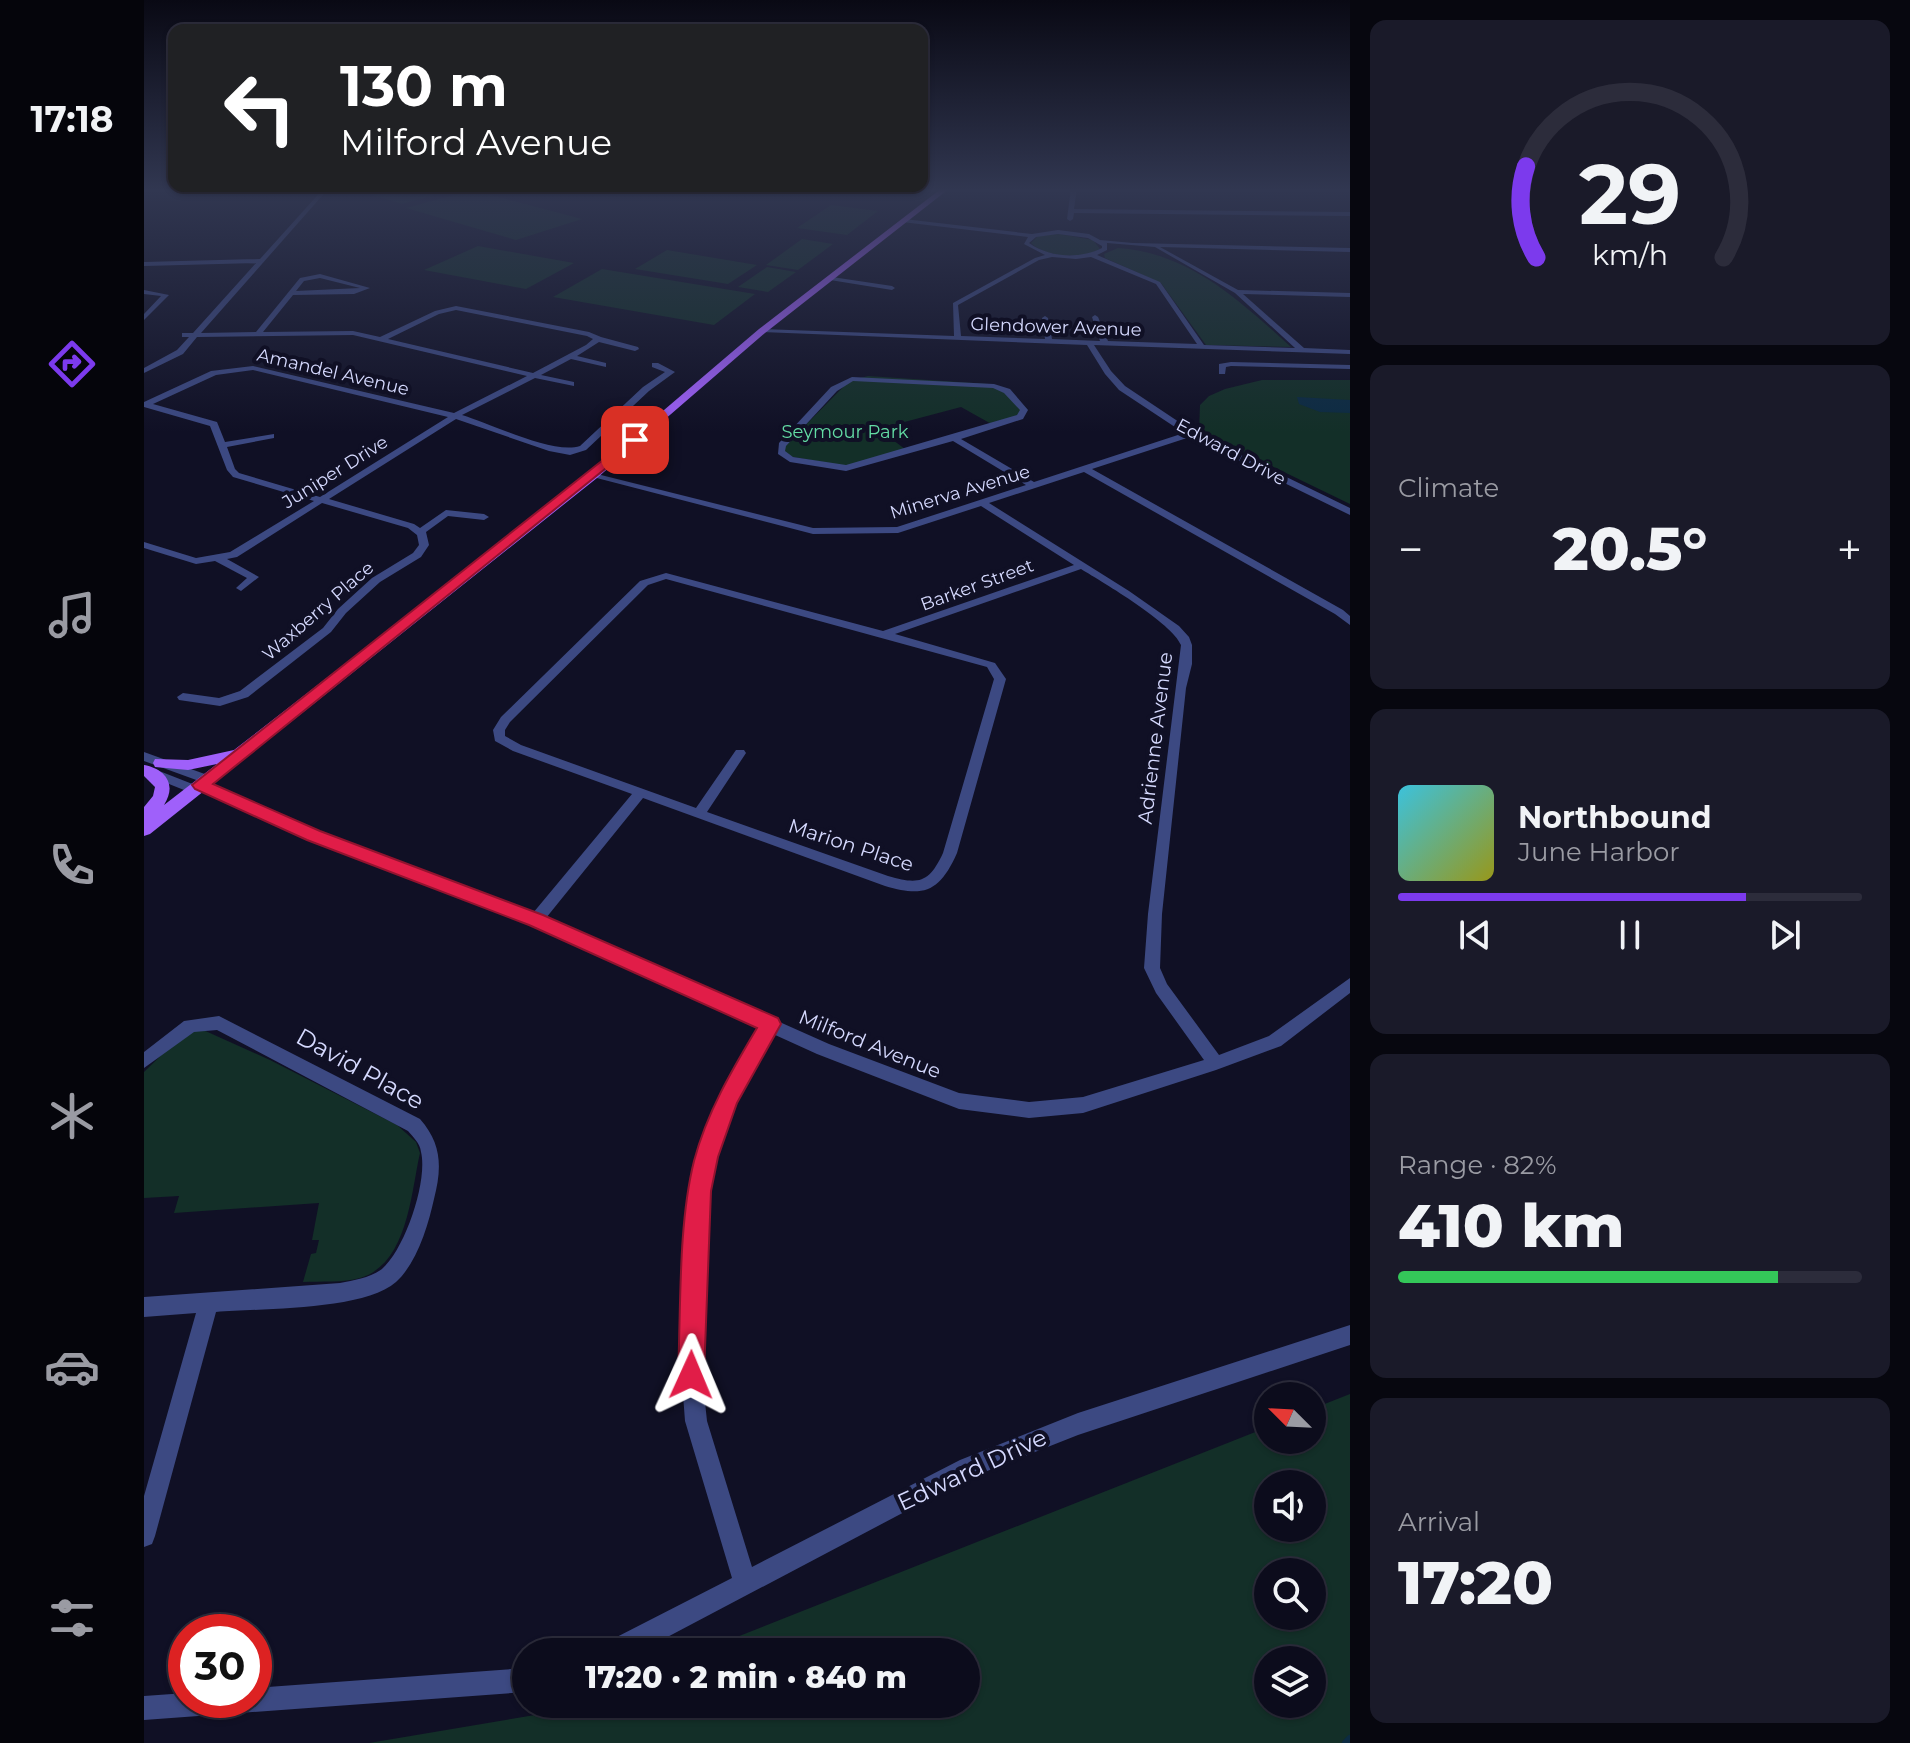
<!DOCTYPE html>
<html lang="en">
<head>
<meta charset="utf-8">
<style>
	:root { --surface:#0c0c1c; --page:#1a1a29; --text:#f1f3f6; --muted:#9a9ba3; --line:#2c2c3b; --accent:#7c3aed }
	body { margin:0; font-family:Montserrat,sans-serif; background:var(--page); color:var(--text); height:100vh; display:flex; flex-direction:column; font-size:30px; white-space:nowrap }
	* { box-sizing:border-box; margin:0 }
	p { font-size:26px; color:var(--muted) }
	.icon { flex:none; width:44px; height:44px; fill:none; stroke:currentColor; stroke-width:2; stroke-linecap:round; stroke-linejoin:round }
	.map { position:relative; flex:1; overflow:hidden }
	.details { display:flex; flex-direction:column; gap:20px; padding:20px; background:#07070f; width:560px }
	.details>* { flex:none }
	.top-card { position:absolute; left:24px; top:24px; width:760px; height:168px; border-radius:16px; box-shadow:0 2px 6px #0004,0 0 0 2px var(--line); background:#202124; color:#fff; overflow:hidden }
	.needle { width:52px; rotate:294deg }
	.fabs { position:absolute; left:1110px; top:1382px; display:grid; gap:16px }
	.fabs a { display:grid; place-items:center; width:72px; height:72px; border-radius:50%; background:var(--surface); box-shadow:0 2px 6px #0004,0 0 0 2px var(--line); font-size:40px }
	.speed { position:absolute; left:24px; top:1614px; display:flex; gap:16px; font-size:40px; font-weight:700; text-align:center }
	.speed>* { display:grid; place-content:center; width:104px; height:104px; border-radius:50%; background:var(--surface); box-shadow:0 2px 6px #0004,0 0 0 2px var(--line); line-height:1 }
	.speed .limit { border:12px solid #d22; background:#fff; color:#111 }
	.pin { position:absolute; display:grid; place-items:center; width:68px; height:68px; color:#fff; margin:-34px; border-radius:16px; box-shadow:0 4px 12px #0006 }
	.me { position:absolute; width:88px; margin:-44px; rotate:1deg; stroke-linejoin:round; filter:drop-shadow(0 0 6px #0008) }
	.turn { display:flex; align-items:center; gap:28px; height:168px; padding:0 40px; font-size:36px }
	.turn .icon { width:104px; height:104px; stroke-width:2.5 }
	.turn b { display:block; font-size:56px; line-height:68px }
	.big { font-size:60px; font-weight:800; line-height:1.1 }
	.details .widget { flex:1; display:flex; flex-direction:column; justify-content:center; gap:12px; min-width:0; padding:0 28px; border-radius:16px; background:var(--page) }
	.details .dial { align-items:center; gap:0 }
	.dial svg { height:208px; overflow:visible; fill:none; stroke:var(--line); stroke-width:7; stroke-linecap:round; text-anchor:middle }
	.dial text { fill:var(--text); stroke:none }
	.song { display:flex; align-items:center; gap:24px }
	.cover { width:96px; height:96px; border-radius:12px; background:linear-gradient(135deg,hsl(190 70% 55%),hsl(60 70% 35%)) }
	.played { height:8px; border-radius:4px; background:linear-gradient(90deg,var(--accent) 75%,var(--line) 75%) }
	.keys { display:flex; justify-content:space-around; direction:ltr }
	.heat { display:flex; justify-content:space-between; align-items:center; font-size:44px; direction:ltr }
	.charge { height:12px; border-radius:6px; background:linear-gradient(90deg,#34c759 82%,var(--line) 0) }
	.trip { position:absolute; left:368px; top:1638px; width:468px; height:80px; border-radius:40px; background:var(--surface); box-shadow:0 2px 6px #0004,0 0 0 2px var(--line); font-weight:800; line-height:80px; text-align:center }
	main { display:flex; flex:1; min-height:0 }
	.tabs { display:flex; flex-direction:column; width:144px; justify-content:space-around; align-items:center; background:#05050b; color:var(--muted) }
	.tabs .icon { width:56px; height:56px }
	.tabs .on { color:var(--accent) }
	.tabs b { font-size:36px; color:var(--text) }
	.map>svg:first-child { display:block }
	.green { fill:#132f28; fill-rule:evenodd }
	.water { fill:#0c2b42 }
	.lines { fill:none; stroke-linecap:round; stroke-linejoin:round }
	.stream { stroke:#0c2b42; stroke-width:8 }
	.minor { fill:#3c4982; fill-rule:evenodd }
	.major { fill:#9f60fa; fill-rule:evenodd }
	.route { fill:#e11d48; stroke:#92132f; stroke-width:2 }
	.labels { text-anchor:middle; stroke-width:8; stroke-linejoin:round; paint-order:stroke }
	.far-street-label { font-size:18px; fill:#d5d9fe; stroke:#101025 }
	.far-park-label { font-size:18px; fill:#63dca4; stroke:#101025 }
	.street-label { font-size:20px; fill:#d5d9fe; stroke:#101025 }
	.near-street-label { font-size:24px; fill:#d5d9fe; stroke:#101025 }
</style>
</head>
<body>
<main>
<nav class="tabs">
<b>17:18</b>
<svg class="icon on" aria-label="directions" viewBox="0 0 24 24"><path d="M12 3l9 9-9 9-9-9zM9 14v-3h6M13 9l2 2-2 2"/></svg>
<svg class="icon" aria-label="music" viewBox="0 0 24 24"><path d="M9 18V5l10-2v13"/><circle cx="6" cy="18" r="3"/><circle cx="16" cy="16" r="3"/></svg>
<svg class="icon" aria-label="phone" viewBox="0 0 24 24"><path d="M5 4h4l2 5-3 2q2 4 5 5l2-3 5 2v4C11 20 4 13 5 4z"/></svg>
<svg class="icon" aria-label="climate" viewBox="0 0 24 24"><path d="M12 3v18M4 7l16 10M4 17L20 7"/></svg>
<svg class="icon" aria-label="car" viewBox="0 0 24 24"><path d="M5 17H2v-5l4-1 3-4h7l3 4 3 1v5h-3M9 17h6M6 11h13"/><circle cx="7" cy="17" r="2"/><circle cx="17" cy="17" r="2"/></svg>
<svg class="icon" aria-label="filters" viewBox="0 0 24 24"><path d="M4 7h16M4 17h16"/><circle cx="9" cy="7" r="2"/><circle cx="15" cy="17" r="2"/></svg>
</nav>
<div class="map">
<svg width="1206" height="1743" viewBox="0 0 1206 1743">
	<rect width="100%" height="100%" fill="#101025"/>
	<path class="green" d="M205 188H295L305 191 258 204Z
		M328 190 438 219 372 240 262 208Z
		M687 205 734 211 703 235 653 228Z
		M915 234 949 240 956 249C938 259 902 258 887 243L894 236Z
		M658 239 689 244 654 270 622 265Z
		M334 246 430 263 382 289 280 270Z
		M974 248C1046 253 1096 301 1147 347L1062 345 1017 283 961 258 960 254Z
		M523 250 613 265 584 284 491 269Z
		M623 267 652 272 624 292 594 287Z
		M458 269 611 294 570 325 409 297Z
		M724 376 845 384 866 392 884 410 851 426 817 407 734 429 761 449 702 466 643 456 639 448 705 381Z
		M1118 380H1206V504L1055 431 1056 405 1065 396 1081 389Z
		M57 1029 126 1060 253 1125 272 1142 276 1153C267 1192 264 1264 216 1278 200 1283 177 1281 159 1282L167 1254 172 1253 175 1240H168L175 1203 30 1213 35 1196 0 1198V1072L40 1033Z
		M1206 1394V1743H225L397 1714 422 1704H822V1652H555L1124 1427V1440H1168V1409ZM1124 1484H1168V1528H1124ZM1124 1572H1168V1616H1124ZM1168 1660V1704H1124V1660Z"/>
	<path class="water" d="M1153 397 1206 400V413L1176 412 1155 404Z"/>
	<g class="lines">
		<path class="stream" d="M1202 1743 1206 1739"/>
		<path class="minor" d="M180 188H185L57 333 112 332 156 278 176 274 226 288 210 294 149 295 119 332 209 331 236 337 291 311 312 306 445 332 457 337 494 347 495 349 491 351 455 342 433 356 462 363V367L427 359 397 375 430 382V386L391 378 318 415C348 424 409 455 436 446L499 387 521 372 508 367V363H514L531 372 505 391 442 450 426 455 405 451 312 419 185 499 270 524 276 528 302 510 340 514 345 517 340 520 304 516 282 532 285 545 277 557 236 582 202 613 187 632 104 697 76 706 35 700 33 697 39 693 75 698 96 691 179 628 194 609 228 578 269 553 275 545 273 535 264 528 178 503 93 557 83 559 115 577 97 591 92 588 103 578 71 561 52 564 0 548V542L52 558 86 552 170 501 89 477 83 470 66 426 0 407V402L67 371 109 366 310 413 383 376 209 335 53 337 39 354 0 373V368L33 350 45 337H38V333H49L112 263 0 266V262L116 259ZM176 278 216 288 152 291 160 281ZM312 310 443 336 449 339 442 345 389 373 244 339 295 314ZM109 370 304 417 176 497 95 473 91 469 83 447 130 438V434L81 442 73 422 9 404 72 375Z
			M927 188H933L930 209 1206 212V216L930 213 929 219 926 221 923 219Z
			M1203 188H1206V191Z
			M760 219 888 234 914 230 945 234 956 240 989 243 1206 248V252L1016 247 1094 290 1206 293V297L1099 294 1160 348 1206 350V354L950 345 967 371 981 386 1050 432 1206 508V515L1046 437 948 469 1199 610 1206 616V625L1191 614 940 472 845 503 985 591 1035 626 1045 637 1048 645V664L1042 688 1018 914 1016 968 1023 984 1075 1055 1125 1036 1206 978V993L1137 1046 1072 1070 939 1113 885 1118 815 1109 673 1054 629 1034 591 1101 572 1157 564 1191 556 1355 563 1421 608 1567 816 1460 934 1413 1206 1325V1345L934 1435 823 1479 495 1652H458L461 1643 588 1578 541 1421 536 1355 546 1191 554 1157 577 1094 615 1028 387 924 164 839 56 790 50 794 0 774V765L51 785 55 781 0 761V752L69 777 70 780 66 784 174 833 389 913 488 794 369 751 351 741 349 730 357 717 496 581 522 573 739 631 930 565 837 506 754 533 669 534 445 476 449 473 669 528 753 527 882 485 809 441 702 471 646 462 634 454 635 443 687 387 708 377 850 384 866 389 884 410 879 419 817 439 890 482 1040 433 975 390 961 374 943 345 616 332 618 329 810 336 809 303 891 258 901 255 880 244 884 237 758 222ZM914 234 944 238 958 246V248C936 259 906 258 885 243L892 237ZM963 243 1011 247 1091 293 1151 348 1060 345 1016 282 953 255 963 250ZM908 257 932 259 947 257 1012 284 1053 344 964 341 954 317 951 315 948 317 956 341 908 339 904 318 901 316 898 318 901 339 817 336 814 305 895 260ZM709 381 849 388 860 393 876 410 873 415 702 465 649 457 641 451 642 446 693 391ZM937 569C960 583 1028 623 1037 645L1004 914 1000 968 1012 993 1060 1060 939 1097 885 1102 815 1093 685 1044 402 918 499 798 741 886C781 898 796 891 813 853L862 679 851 663 751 634ZM522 579 843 667 850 679 799 853C785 883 775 885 744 876L563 812 602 753 600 750H592L552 808 377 745 361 736V730L366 722 504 585Z
			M688 277 748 286 751 288 748 290 686 280Z
			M0 290 25 295 0 320V314L17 296 0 294Z
			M1087 362 1206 365V369L1087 366 1082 367 1081 374H1075V364Z
			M75 1016 276 1119C298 1144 298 1168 290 1199 284 1226 273 1263 252 1282 219 1311 116 1308 72 1312L11 1536 8 1544 0 1547V1496L52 1313 0 1317V1297L196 1283C210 1280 226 1278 238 1269 261 1249 284 1181 277 1152 276 1143 269 1137 264 1131L73 1030 50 1032 0 1068V1052L40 1021Z
			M382 1668V1692L0 1720V1696L42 1693V1700H110V1688Z"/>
		<path class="major" d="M798 188H806L621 333 453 478 6 834 0 836V807L9 796 11 787 0 776V765C22 769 33 785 20 805L73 764 44 770 11 767 9 763 11 759 44 760 90 750 445 474 615 329Z"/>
	</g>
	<linearGradient id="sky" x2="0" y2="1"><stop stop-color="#090914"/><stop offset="0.44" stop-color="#313751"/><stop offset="1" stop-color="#313751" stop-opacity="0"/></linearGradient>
	<rect width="1206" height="432" fill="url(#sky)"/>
	<path class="route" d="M488 437 497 440 69 784 176 831 399 915 634 1018 637 1024 593 1103 574 1157 567 1191 560 1375 556 1384 547 1388 538 1384 534 1375C537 1308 534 1225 550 1161 563 1112 588 1070 613 1028L385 925 163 840 51 789 48 785Z"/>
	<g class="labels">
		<g class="far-street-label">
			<text transform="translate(912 327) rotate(2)" y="6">Glendower Avenue</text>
			<text transform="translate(189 372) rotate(13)" y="6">Amandel Avenue</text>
			<text transform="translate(1087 452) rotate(28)" y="6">Edward Drive</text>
			<text transform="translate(191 472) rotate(-32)" y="6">Juniper Drive</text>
			<text transform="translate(816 492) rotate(-17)" y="6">Minerva Avenue</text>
			<text transform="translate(833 585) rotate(-20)" y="6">Barker Street</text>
			<text transform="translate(174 611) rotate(-41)" y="6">Waxberry Place</text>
		</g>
		<g class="far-park-label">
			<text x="701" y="438">Seymour Park</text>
		</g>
		<g class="street-label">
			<text transform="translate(1011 738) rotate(-83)" y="7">Adrienne Avenue</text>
			<text transform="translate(707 845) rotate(18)" y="7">Marion Place</text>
			<text transform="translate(726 1044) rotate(22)" y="7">Milford Avenue</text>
		</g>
		<g class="near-street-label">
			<text transform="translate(216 1069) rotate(29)" y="8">David Place</text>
			<text transform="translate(828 1470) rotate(-25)" y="8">Edward Drive</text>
		</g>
	</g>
</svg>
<div class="fabs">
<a><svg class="needle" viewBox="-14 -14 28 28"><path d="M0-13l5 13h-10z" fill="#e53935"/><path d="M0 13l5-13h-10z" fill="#9a9ba3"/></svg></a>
<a><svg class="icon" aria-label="sound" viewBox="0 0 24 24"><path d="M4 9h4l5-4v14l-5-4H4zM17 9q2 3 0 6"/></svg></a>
<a><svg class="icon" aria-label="search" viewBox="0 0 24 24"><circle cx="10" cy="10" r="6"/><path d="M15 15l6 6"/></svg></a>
<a><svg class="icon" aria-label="layers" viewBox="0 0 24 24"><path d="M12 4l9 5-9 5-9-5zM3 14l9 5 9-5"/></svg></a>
</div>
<div class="speed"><div class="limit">30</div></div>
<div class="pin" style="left:491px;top:440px;background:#d93025"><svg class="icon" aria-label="arrive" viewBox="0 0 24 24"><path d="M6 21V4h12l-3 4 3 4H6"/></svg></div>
<svg class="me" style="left:547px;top:1375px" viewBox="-20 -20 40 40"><path d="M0-17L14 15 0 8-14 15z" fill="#e11d48" stroke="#fff" stroke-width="4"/></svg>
<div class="trip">17:20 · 2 min · 840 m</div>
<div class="top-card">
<div class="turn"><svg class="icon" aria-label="left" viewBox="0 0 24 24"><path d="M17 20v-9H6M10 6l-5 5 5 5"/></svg><div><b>130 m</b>Milford Avenue</div></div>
</div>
</div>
<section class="details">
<div class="widget dial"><svg viewBox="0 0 100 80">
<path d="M14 69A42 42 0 1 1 86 69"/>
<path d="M14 69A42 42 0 0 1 10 34" stroke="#7c3aed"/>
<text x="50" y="56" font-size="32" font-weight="700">29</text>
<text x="50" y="72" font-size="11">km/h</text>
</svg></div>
<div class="widget"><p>Climate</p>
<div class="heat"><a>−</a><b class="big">20.5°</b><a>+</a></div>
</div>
<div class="widget">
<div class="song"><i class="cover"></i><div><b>Northbound</b><p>June Harbor</p></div></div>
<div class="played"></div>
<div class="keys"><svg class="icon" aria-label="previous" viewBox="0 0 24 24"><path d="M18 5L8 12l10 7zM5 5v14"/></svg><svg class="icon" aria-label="pause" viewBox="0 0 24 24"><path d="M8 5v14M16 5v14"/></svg><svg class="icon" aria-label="next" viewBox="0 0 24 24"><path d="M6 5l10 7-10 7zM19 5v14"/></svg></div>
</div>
<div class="widget"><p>Range · 82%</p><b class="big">410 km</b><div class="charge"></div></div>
<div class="widget"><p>Arrival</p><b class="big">17:20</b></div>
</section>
</main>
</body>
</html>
